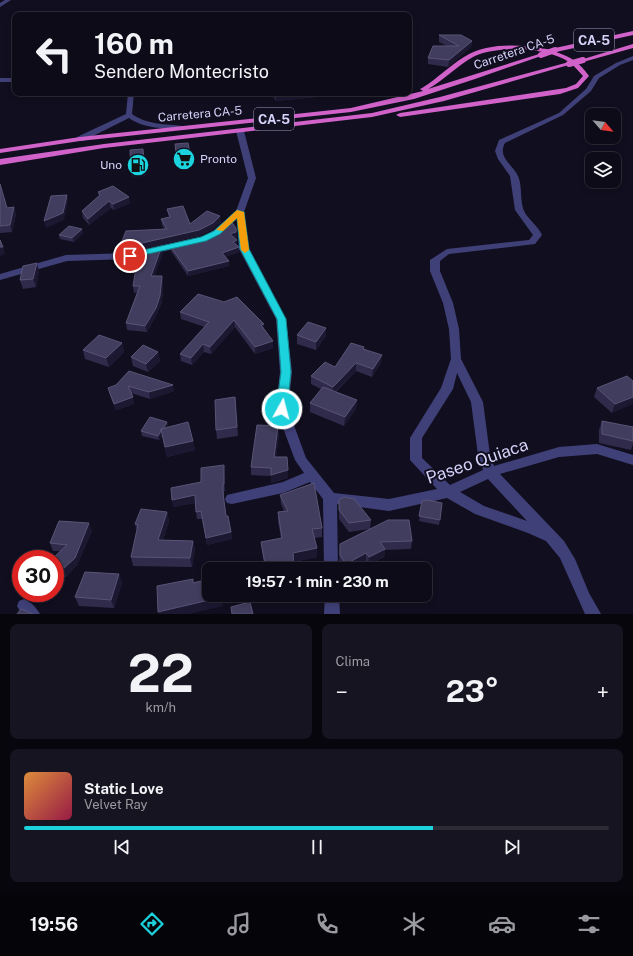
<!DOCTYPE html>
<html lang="es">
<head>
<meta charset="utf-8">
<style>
	:root { --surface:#0d0b17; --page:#161420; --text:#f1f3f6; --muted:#9a9ba1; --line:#2d2b36; --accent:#1bd2dd }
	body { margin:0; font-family:"Public Sans",sans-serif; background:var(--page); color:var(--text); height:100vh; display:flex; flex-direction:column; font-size:15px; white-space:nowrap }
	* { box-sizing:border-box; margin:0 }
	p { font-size:13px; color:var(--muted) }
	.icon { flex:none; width:22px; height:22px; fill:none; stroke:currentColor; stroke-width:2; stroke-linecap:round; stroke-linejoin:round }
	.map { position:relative; height:614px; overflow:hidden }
	.side { display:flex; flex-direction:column; gap:10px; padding:10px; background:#07060d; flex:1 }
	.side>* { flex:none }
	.banner { position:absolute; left:12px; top:12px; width:400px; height:84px; border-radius:8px; box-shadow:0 2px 6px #0003,0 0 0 1px var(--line); background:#0d0b17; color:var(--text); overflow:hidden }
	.needle { width:26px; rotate:118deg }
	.fabs { position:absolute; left:585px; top:108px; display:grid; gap:8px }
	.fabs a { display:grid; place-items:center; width:36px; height:36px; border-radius:8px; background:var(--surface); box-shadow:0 2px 6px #0003,0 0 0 1px var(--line); font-size:20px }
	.speed { position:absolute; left:12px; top:550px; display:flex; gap:8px; font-size:20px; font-weight:700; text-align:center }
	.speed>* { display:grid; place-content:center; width:52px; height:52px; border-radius:50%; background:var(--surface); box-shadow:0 2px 6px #0003,0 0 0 1px var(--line); line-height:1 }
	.speed .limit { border:6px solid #d22; background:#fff; color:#111 }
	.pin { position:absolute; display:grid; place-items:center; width:34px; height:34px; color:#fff; margin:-17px; border:2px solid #fff; border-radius:50%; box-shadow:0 1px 4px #0007 }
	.me { position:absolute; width:44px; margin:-22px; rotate:7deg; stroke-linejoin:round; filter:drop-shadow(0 0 3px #0008) }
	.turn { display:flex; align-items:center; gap:14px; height:84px; padding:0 16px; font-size:18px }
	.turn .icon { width:52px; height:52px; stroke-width:2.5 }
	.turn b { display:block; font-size:28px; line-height:34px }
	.big { font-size:30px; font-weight:700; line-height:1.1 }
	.side .tile { flex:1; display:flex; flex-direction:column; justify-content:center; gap:6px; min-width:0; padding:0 14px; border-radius:8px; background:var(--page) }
	.side .dial { align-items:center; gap:0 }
	.dial b { font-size:52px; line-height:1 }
	.song { display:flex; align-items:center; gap:12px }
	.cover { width:48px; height:48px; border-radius:6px; background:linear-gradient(135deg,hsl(30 70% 55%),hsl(340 70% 35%)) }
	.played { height:4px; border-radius:2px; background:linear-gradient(90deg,var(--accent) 70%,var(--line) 70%) }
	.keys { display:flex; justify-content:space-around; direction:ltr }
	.heat { display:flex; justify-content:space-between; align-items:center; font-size:22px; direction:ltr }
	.side .tiles { flex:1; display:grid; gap:10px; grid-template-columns:1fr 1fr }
	.tile:last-child { grid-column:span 2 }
	.trip { position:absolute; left:202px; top:562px; width:230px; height:40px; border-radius:8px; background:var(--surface); box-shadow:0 2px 6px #0003,0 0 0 1px var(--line); font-weight:700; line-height:40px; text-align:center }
	.tabs { display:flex; height:64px; justify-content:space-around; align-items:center; background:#050409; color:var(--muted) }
	.tabs .icon { width:28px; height:28px }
	.tabs .active { color:var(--accent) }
	.tabs b { font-size:18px; color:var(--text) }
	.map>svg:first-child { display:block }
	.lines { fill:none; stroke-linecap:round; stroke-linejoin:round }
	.minor { fill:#404079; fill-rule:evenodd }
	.trunk { fill:#d062ca; fill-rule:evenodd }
	.trunk-bridge { stroke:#d062ca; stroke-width:6 }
	.wall { fill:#302b4b }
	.shaded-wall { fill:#1c1832 }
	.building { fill:#413d5e; stroke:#595476 }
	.route { fill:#1bd2dd; stroke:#128890 }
	.slow { fill:#f59e0b }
	.labels { text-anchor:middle; stroke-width:4; stroke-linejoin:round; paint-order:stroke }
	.far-street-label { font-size:12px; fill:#d6d3fa; stroke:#110f1f }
	.far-poi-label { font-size:12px; fill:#d6d3fa; stroke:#110f1f; text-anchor:start }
	.shield { fill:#110f1f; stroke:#9b98b8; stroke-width:1 }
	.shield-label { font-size:13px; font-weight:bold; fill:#d6d3fa }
	.near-street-label { font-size:17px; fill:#d6d3fa; stroke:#110f1f }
</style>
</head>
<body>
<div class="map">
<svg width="633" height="614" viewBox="0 0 633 614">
	<rect width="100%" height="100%" fill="#110f1f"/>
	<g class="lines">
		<path class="minor" d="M5 0H11L0 7V3Z
			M633 56V60L620 65 599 78 591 91 563 115 505 143C497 157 513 165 518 176 523 187 519 202 525 213 530 221 538 226 542 235L535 244 449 254 440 261V271L453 303 459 329 461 359 483 402 490 455 494 466 559 447 597 444 633 455V465L597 454 559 457 500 474 564 541 575 559 589 593 601 614H585L560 558 546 541 528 533 475 514 447 498 389 511 337 504 338 569H324L323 499 310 482 283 493 232 504 227 503 225 499 227 495 283 482 304 473 295 460 276 409 280 372 276 319 239 249 237 219 220 234 205 241 201 238 214 230 236 211 248 178 236 131 237 129 244 131 256 178 244 212 249 249 286 319 292 372 288 409 306 458 334 493 389 499 437 489 410 460V438L441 388 451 359 449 329 443 303 430 271V260L447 249 529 240 533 235 515 210 510 176 498 159 495 151 499 140 559 113 586 89 594 76 616 63ZM457 373 471 402 478 455 483 470 450 485 422 458V438L453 389ZM488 479 527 521 484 506 460 492Z
			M0 78H15V82H0Z
			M128 93H134L132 114C147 125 166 124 183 126L187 128 183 130C165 128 144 129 129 118L83 141H77V137L126 114Z
			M184 241 188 244 187 246 130 259 67 261 0 280V274L66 255 130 253Z
			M325 595H339L340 614H324Z
			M24 599C31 602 36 607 40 614H22L17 606 19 601Z"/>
		<path class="trunk" d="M633 31V35L556 52C571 57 580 63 589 76L578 88 560 94 400 117 396 115 400 113 566 88 576 84 583 76 572 64 444 101 372 117 104 148 0 165V159L104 144 372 113 440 97 569 62C547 47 497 45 473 57 457 66 444 80 428 89L539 54 544 55 475 79 414 99 351 112 80 141 0 153V149L80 137 351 108 423 91 420 89 422 88C437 79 449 66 464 57 490 41 524 45 552 50L555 48Z
			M633 44V48L583 62 580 60Z"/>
		<path class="trunk-bridge" d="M541 55 555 50
			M569 64 583 60"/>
	</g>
	<path class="wall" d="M439 35 472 41 471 47 448 67 428 64V58L447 46 439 42Z
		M271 93H316V97L276 101Z
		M0 184 7 208 14 207 16 214 12 232 0 233Z
		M98 192 130 203 114 210 111 208 89 225 83 218 82 211 99 196Z
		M167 209 190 224 221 222 213 229 199 236 130 252H121L120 246 164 229 162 225 161 219 169 217Z
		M236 228 237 237 234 238 237 245 239 252 225 257 229 261V266L188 276 171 251 170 246 206 237Z
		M82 229 83 233 74 242 60 239 59 235Z
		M162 246 163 253 154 276H162L163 282 162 302 157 314 147 332 127 330 126 323 137 292 134 293 133 286Z
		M39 271 36 287 23 289 20 280Z
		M180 312 264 324V329L273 341V348L255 354 235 327 211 354 204 352 192 365 181 361 180 354 205 327 181 319Z
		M326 328V336L316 350 297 344V335Z
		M122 343 124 352 109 367 85 359 83 350Z
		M364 349 381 363 372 377 356 371 336 392 357 400 356 409 344 426 310 412V403L321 389 311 384V376L335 367Z
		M158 352 160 361 148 372 133 366 131 357Z
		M129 371 174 391 150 399 131 393 134 404 116 410 110 395 108 388 116 385Z
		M627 376 612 413 594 397 597 388Z
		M235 397 238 436 217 439 216 430Z
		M602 421 633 427V444L631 450 599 443V430Z
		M167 422 168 426 167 428 193 441 195 450 167 457 162 436 159 440 142 436 141 431Z
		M279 434 276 457 288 478 271 483V476L251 475V467Z
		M224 472 225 491H224V499L226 516 231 532 232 539 207 545 202 519H197L195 503 173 507 201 482Z
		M280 495 322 528V537L314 538 317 557 294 562V569H265L262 551 261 542 281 538 278 521V512L284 511 281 504Z
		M339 500 371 520 370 529 412 541 411 549 385 550 384 557 368 565 366 561 350 569H344L339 563 340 544 370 529 349 532 339 519Z
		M422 501 442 503 439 525 419 521Z
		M167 512 169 521 163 540 193 541 195 550 192 567 133 566 131 557 137 531 135 524Z
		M92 531 77 565 66 577 55 569V559L60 551H53L50 543Z
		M122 583 114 608 79 606 75 597Z
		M252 595H296V599L253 602Z"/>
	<path class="shaded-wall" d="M472 41 471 47 448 67 449 60Z
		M276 93H316V97L276 101Z
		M144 153 146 176 132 177 131 173Z
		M191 159 192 167 178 169 177 161Z
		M67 195 68 201 64 220 46 228 44 221Z
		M129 197 130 203 114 210 113 204Z
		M109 201 111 208 89 225 88 219Z
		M14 207 16 214 12 232 10 225Z
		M220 216 221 222 213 229 199 236 130 252 129 246Z
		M82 229 83 233 74 242 72 238Z
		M236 232 237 237 231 239 230 234Z
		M237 240V245L233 247V242Z
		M162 246 163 253 152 283 151 276Z
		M0 247H3L5 254 0 256Z
		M239 247V252L222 258V253Z
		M229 261V266L188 276V271Z
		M37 263 39 271 36 287 33 279Z
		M162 276 163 282 162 302 157 314 147 332 145 326Z
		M234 320 235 327 211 354 210 347Z
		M264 324V331L261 325Z
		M326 328V336L316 350V342Z
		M273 341V348L255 354V347Z
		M122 343 124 352 109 367 106 358Z
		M203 344 204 352 192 365 191 358Z
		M158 352 160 361 148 372 146 364Z
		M382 355 381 363 372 377 373 369Z
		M356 363V371L332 395 333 387Z
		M173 385 174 391 150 399 149 392Z
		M133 397 134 404 116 410 114 404Z
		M633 397V404L612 413 615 404Z
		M357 400 356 409 344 426 345 417Z
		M167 422 168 426 162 435 161 431Z
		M278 426 279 434 275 465 274 457Z
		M161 431 162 436 159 440 158 436Z
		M193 441 195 450 167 457 165 447Z
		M224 465V472L225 491 224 484Z
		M288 465V478L271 483V475Z
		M195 495 196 503 173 507 172 500Z
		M167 512 169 521 160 549 158 540Z
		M89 523 92 531 77 565 66 577 63 569Z
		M231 532 232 539 207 545 206 538Z
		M193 541 195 550 192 567 190 558Z
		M317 548V557L294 562 293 553Z
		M385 549 384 557 368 565 369 557Z
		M366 553V561L350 569H345L346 564Z
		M119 574 122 583 114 608 111 600Z
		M222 597 223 606 189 614H159L158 612Z"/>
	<path class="building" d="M439 35H461L472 41 449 60 428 58 433 46H459Z
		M188 143 191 159 177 161 175 144Z
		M143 149 145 172 131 173 130 150Z
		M0 184 7 208 14 207 10 225 0 226Z
		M113 186 129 197 113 204 109 201 88 219 82 211 100 195 98 192Z
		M67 195 63 213 44 221 51 196Z
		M183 206 190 224 207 211 220 216 213 223 199 230 129 246H120L126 231 167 229 161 219 170 217 167 209Z
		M231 221 236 228V232L230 234 237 240 233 242 239 247 222 253 229 261 188 271 170 246 206 237 220 230Z
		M69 226 82 229 72 238 59 235Z
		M0 240 3 247H0Z
		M162 246 151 276H162L160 296 156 308 145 326 126 323 140 286H133L136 268 143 251Z
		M37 263 33 279 20 280 23 266Z
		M198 294 224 302 237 297 264 324 261 325 273 341 255 347 234 320 210 347 203 344 191 358 180 354 209 322 180 312Z
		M308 322 326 328 316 342 297 335Z
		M99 335 122 343 106 358 83 350Z
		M351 343 364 347 363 349 382 355 373 369 356 363 333 387 311 376 325 362 335 367Z
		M143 345 158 352 146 364 131 357Z
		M129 371 173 385 149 392 128 386 133 397 114 404 108 388 116 385Z
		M627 376 633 381V397L615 404 597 388Z
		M323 387 357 400 345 417 310 403Z
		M235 397 237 427 216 430 215 400Z
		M150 417 167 422 163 429H161V431L158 436 141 431Z
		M602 421 633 427V441L602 434Z
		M188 422 193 441 165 447 161 429Z
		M257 425 278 426 274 457H287L288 470 271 475V468L251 467Z
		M224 465V484H223V493L226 516H228L231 532 206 538 201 511 196 512 195 495 172 500 171 488 201 482V468Z
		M314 483 322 528 312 529 317 548 293 553 294 569H266L261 542 282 538 278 512 288 511 280 495Z
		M344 497 354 499 371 520 349 523 339 510V500Z
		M427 500 442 503 440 520 419 516 422 501Z
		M141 509 167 512 158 540 193 541 190 558 131 557 138 525 135 524Z
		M388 520H409L412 541 380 542 385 549 369 557 366 553 346 564 340 555V544Z
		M59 521 89 523 75 558 63 569 55 563V559H52L67 545 50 543Z
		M85 572 119 574 111 600 75 597Z
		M193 579V583L209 579V595H222V597L158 612 157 586Z
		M250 602 253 614H232L231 607Z
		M21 609 33 614H17Z"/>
	<path class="route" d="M237 210 244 212 249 249 286 319 291 372 287 409 282 413 276 409 281 372 277 319 240 249 237 218 220 234 206 241 130 258 125 256 130 253 201 237 214 231Z"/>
	<path class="slow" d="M237 210 244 212 249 250 245 253 241 250 237 218 223 231 216 230Z"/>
	<defs>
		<g id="supermarket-disc" transform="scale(1.15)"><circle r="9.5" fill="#1bd2dd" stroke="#110f1f"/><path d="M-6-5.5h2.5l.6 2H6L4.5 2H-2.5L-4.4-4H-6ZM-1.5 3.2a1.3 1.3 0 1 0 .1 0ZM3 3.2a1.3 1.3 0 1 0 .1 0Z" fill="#111"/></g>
		<g id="fuel-disc" transform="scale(1.15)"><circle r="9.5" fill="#1bd2dd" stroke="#110f1f"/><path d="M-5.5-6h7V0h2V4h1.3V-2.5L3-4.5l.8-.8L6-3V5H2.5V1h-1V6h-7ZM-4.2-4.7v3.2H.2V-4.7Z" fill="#111"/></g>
	</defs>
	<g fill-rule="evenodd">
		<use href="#supermarket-disc" x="184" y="159"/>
		<use href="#fuel-disc" x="138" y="165"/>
	</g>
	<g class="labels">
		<g class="far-street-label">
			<text transform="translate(514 52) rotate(-19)" y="4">Carretera CA-5</text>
			<text transform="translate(200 114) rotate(-5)" y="4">Carretera CA-5</text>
		</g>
		<g class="far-poi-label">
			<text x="200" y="163">Pronto</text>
			<text x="122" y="169" text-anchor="end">Uno</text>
		</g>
		<g class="shield">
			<rect x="574" y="29" width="40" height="22" rx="3"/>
			<rect x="254" y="108" width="40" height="22" rx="3"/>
		</g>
		<g class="shield-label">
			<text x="594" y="45">CA-5</text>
			<text x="274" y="124">CA-5</text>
		</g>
		<g class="near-street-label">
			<text transform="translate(477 461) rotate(-19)" y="6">Paseo Quiaca</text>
		</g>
	</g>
</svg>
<div class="fabs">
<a><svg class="needle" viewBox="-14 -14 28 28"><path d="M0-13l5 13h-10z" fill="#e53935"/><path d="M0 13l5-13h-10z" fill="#9a9ba1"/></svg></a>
<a><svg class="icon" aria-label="layers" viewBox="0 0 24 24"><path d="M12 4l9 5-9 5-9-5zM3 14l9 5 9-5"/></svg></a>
</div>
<div class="speed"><div class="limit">30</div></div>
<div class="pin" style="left:130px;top:256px;background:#d93025"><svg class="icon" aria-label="arrive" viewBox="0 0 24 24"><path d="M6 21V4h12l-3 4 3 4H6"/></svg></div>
<svg class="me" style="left:282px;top:409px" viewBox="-20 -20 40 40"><circle r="17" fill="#1bd2dd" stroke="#fff" stroke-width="3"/><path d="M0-11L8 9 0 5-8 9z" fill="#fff"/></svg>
<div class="trip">19:57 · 1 min · 230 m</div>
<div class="banner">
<div class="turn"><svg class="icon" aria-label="left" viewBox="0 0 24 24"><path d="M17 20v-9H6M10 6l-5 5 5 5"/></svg><div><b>160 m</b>Sendero Montecristo</div></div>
</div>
</div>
<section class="side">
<div class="tiles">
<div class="tile dial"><b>22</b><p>km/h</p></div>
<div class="tile"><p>Clima</p>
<div class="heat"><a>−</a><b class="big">23°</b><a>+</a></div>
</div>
<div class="tile">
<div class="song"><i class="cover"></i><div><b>Static Love</b><p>Velvet Ray</p></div></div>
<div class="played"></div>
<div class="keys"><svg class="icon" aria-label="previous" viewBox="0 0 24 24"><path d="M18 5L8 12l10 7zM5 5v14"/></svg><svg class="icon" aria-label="pause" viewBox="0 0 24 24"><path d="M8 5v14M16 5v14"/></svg><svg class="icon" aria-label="next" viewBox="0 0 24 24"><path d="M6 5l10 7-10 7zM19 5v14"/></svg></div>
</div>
</div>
</section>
<nav class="tabs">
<b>19:56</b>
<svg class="icon active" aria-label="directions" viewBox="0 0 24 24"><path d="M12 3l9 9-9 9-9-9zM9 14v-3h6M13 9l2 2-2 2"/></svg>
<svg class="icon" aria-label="music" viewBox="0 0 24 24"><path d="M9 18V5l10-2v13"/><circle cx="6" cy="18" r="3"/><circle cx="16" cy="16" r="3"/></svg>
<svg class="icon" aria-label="phone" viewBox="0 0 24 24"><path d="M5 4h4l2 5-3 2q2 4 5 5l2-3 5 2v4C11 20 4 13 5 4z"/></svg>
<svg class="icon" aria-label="climate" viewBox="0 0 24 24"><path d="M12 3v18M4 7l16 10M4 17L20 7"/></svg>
<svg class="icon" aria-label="car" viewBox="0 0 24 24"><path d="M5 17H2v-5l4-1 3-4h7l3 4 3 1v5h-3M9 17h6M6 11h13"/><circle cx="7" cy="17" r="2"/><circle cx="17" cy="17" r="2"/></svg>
<svg class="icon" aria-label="filters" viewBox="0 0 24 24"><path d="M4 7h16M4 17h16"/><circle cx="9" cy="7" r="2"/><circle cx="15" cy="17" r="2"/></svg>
</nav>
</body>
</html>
